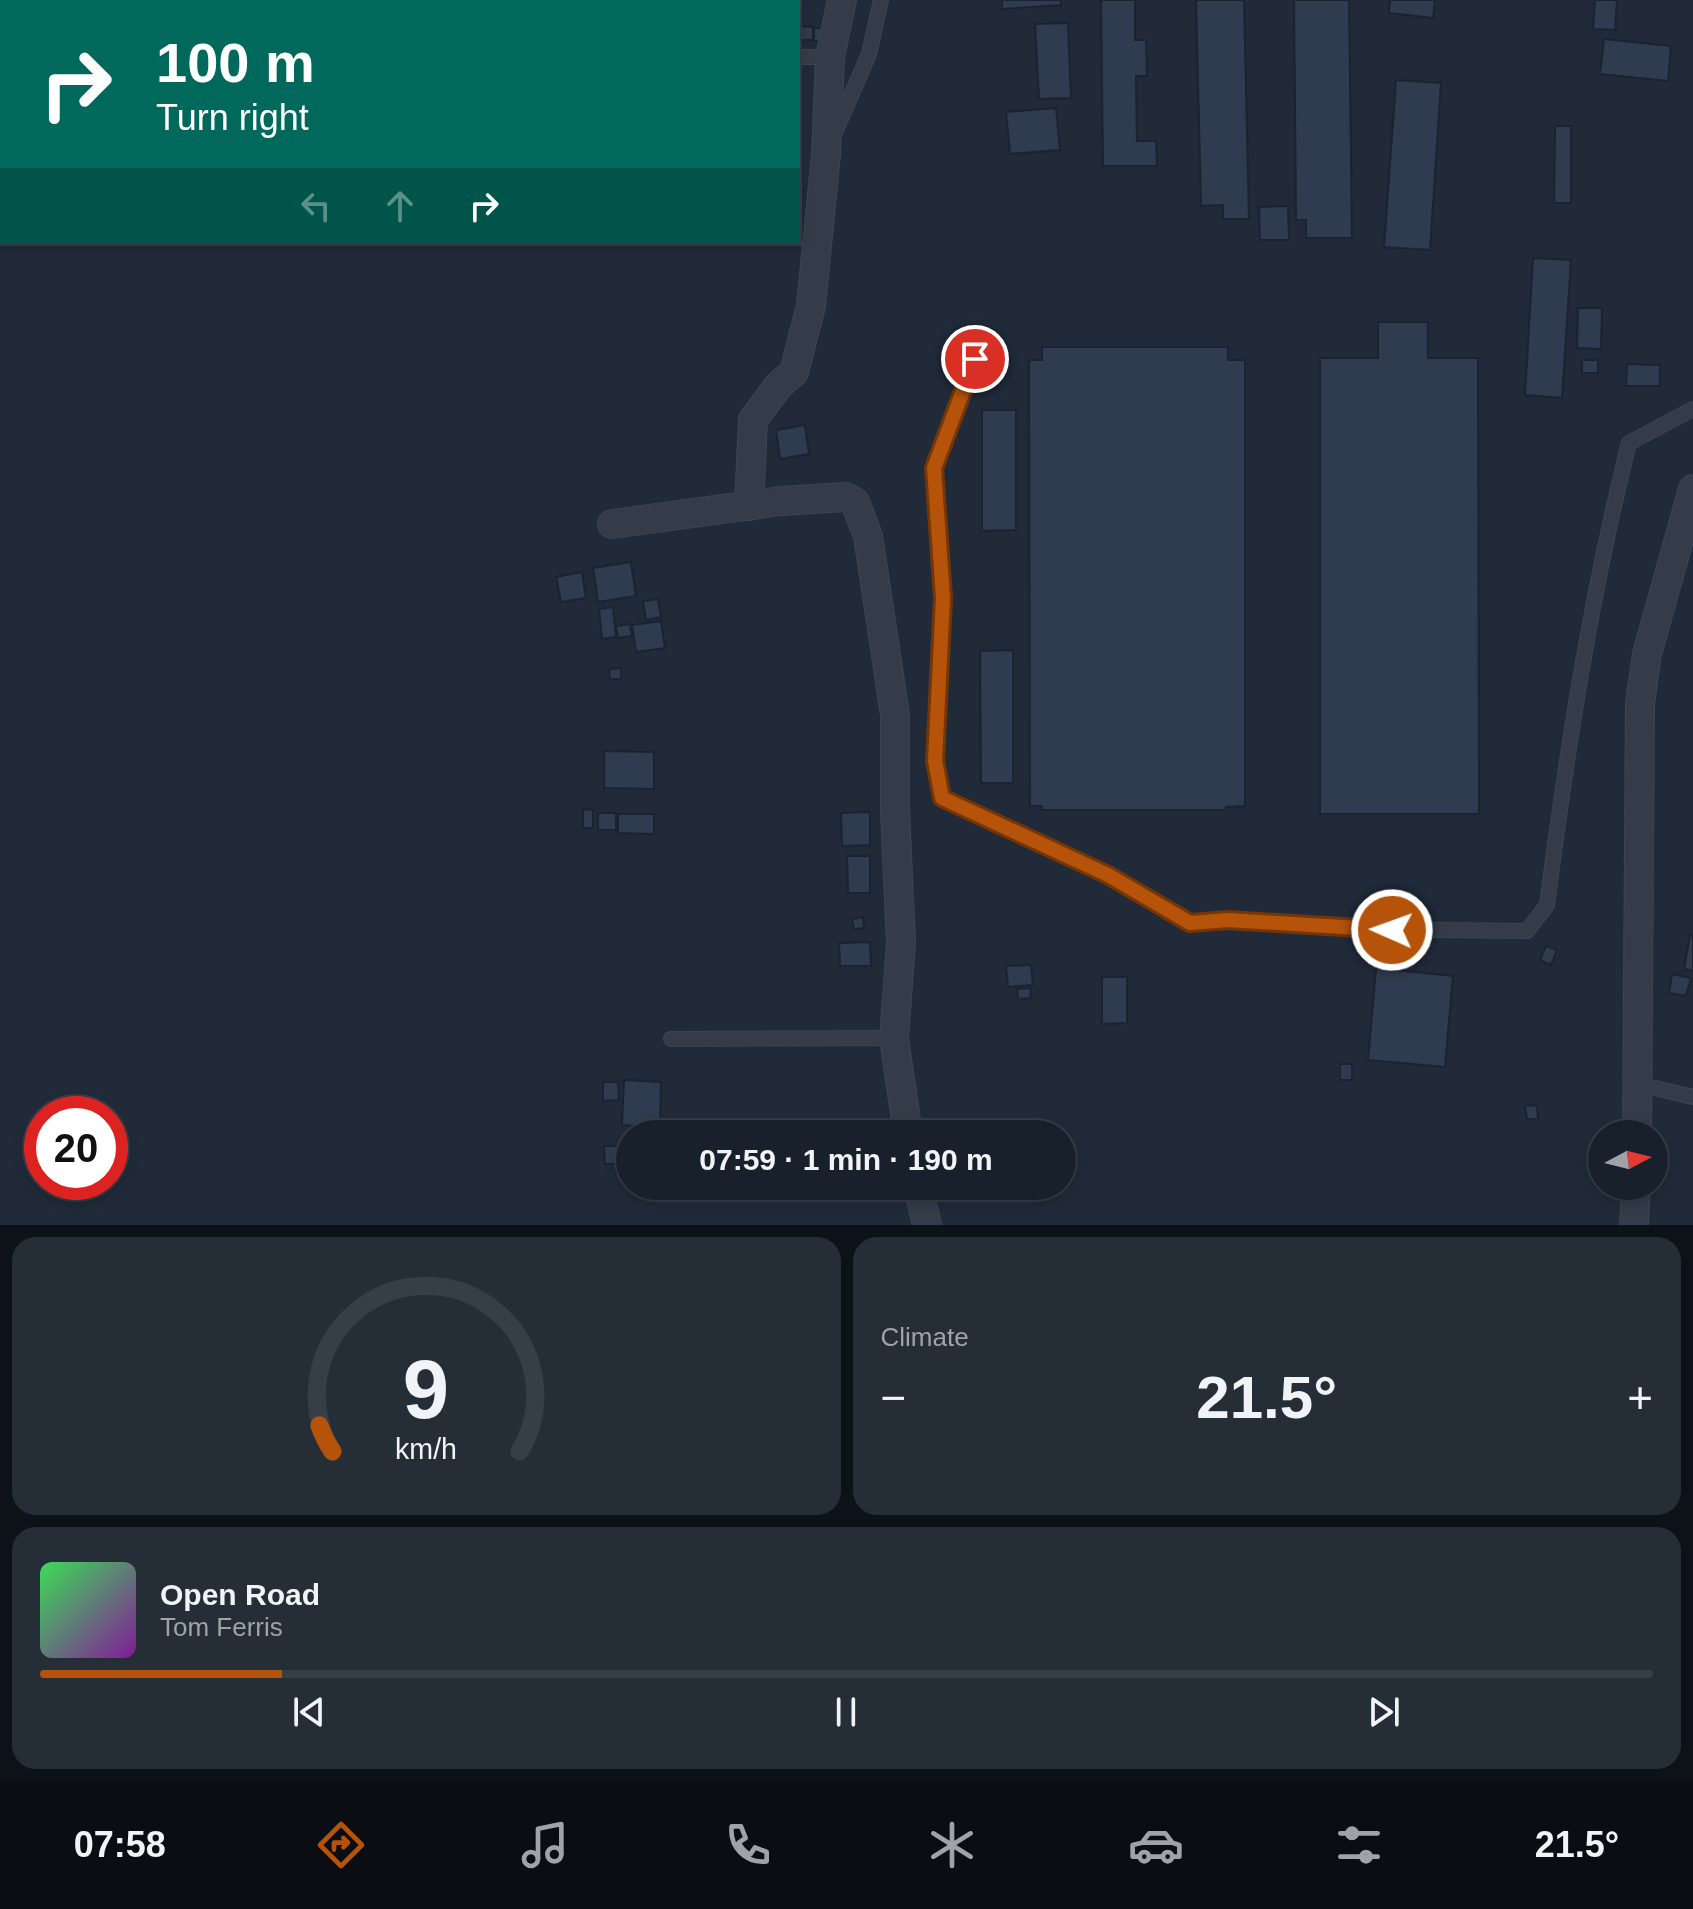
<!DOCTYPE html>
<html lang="en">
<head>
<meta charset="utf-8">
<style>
	:root { --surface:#18202b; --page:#252d37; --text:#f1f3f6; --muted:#9fa3a9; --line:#363e47; --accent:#b45309 }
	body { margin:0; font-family:Helvetica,sans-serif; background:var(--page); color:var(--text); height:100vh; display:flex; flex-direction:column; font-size:30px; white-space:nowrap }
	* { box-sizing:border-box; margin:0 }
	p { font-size:26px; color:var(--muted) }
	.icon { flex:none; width:44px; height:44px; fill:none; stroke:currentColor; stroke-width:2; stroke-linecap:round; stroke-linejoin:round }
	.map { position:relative; height:1225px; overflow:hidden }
	.drawer { display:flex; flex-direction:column; gap:12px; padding:12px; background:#0d1218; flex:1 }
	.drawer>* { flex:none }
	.top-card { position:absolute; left:0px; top:0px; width:800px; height:244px; box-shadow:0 4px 12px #0003,0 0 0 2px var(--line); background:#00695c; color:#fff; overflow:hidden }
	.needle { width:52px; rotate:83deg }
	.tools { position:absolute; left:1588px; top:1120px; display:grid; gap:16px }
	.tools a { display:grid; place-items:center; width:80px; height:80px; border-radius:50%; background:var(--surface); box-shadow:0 4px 12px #0003,0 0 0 2px var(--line); font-size:40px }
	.speed { position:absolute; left:24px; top:1096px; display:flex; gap:16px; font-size:40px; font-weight:700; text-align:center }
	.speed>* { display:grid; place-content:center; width:104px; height:104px; border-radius:50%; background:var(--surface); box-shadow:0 4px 12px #0003,0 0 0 2px var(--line); line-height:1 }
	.speed .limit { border:12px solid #d22; background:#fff; color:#111 }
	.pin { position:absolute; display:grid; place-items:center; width:68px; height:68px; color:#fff; margin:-34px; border:4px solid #fff; border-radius:50%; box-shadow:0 2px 8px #0007 }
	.me { position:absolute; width:88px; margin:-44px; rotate:272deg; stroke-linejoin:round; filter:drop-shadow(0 0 6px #0008) }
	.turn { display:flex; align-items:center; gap:28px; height:168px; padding:0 24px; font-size:36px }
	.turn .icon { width:104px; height:104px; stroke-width:2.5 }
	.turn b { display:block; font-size:56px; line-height:68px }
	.lanes { display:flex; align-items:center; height:76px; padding:0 24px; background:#0003; justify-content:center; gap:40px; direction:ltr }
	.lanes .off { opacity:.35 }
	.big { font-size:60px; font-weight:800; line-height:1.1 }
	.drawer .card { flex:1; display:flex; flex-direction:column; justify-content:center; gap:12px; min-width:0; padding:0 28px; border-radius:24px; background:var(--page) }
	.drawer .dial { align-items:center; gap:0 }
	.dial svg { height:208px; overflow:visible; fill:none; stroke:var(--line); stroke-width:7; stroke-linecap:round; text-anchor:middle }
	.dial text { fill:var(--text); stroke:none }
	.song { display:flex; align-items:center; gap:24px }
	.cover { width:96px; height:96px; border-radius:12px; background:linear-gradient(135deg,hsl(130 70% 55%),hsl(290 70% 35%)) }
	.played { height:8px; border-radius:4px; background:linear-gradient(90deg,var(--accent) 15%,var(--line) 15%) }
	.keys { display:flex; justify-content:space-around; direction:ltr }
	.heat { display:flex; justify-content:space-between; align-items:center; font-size:44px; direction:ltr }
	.drawer .tiles { flex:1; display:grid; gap:12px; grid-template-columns:1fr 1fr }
	.card:last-child { grid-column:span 2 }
	.trip { position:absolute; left:616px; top:1120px; width:460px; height:80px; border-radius:40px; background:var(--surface); box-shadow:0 4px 12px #0003,0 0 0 2px var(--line); font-weight:800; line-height:80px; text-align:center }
	.menu { display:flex; height:128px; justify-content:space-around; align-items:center; background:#0a0d11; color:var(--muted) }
	.menu .icon { width:56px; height:56px }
	.menu .active { color:var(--accent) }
	.menu b { font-size:36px; color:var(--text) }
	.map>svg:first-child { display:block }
	.building { fill:#2f3b4e; stroke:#1b2330; stroke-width:2 }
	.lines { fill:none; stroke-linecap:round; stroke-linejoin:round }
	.lane-casing { stroke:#3d4553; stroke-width:16 }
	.street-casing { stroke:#3d4553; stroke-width:30 }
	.lane { stroke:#343c4a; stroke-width:14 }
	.street { stroke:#343c4a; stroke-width:28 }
	.route-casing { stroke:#753606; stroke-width:20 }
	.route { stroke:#b45309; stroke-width:14 }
</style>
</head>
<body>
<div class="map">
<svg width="1693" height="1225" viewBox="0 0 1693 1225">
	<rect width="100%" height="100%" fill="#202a39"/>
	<path class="building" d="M1002 0H1061V5L1002 9Z
		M1101 0H1135V40H1146L1147 76H1136L1137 141H1156L1157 166H1103Z
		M1196 0H1244L1249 219H1223V205L1201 206Z
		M1294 0H1349L1352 238H1306V220H1296Z
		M1390 0H1435L1433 18 1389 13Z
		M1595 0H1617L1615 30 1593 29Z
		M1068 23 1071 98 1039 99 1035 24Z
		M801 26 813 27V40H801Z
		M814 28H824V41H814Z
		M1604 39 1671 46 1668 81 1600 74Z
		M1396 80 1441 83 1430 250 1384 247Z
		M1056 108 1060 150 1010 154 1006 112Z
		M1555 126H1571V203H1554Z
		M1288 206 1289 240H1260L1259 207Z
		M1533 258 1571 260 1562 398 1525 395Z
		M1578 308H1602L1601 349 1577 348Z
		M1378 322H1428V358H1478L1479 814H1320V358H1378Z
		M1042 347H1228V360H1245V806L1226 807V810H1042V806H1030L1029 360H1042Z
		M1582 360H1598V373H1582Z
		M1627 364 1660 365V386H1626Z
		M982 410H1016V530L982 531Z
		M805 425 809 454 780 459 776 430Z
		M631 562 636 596 598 602 593 568Z
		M582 572 586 598 561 602 556 577Z
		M658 599 661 617 646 620 643 601Z
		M613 607 616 637 602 639 599 609Z
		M661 621 665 648 636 652 632 625Z
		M630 624 632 636 618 638 616 626Z
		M1013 650V783H981L980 651Z
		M621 668V679H610L609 669Z
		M604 751 654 752V789L604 788Z
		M583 809 593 810V828H583Z
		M870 812V845L842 846 841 813Z
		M598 813H616V830H598Z
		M618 814H654V834L618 833Z
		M847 856H870V893H848Z
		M863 917 864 928 854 929 852 919Z
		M1690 935 1693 936V971L1684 969Z
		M870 942 871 966H840L839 943Z
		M1546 946 1557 950 1551 965 1540 960Z
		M1031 965 1033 985 1008 987 1006 966Z
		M1376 968 1453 976 1445 1067 1368 1060Z
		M1672 974 1691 978 1686 996 1669 993Z
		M1102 977H1127V1023L1102 1024Z
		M1030 988 1031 998 1018 999 1017 989Z
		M1340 1064H1352V1080H1340Z
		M624 1080 661 1082 660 1127 622 1125Z
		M603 1082H618L619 1100 603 1101Z
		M1537 1105 1538 1119H1527L1525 1106Z
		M621 1142H630V1183H622Z
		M604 1146H617V1164H605Z"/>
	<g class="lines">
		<g class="lane-casing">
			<path id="lane" d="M798 57H830
				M834 135 869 54 881 0
				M975 359 934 468 943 598 935 761 942 798 1108 875 1190 923 1228 920 1365 929 1527 931 1547 905C1567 750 1591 594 1629 443L1693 409
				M671 1039 894 1038
				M1638 1084 1693 1097"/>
		</g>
		<g class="street-casing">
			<path id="street" d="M749 506 753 420 778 386 794 372 811 306 826 154 830 57 842 0
				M612 524 781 501 846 497 855 502 868 536 895 715V811L901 943 894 1038 908 1134
				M1637 1134 1640 703 1647 654 1693 489
				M918 1186 927 1225
				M1634 1225 1636 1186"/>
		</g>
		<use href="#lane" class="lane"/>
		<use href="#street" class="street"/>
	</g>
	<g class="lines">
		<g class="route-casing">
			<path id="route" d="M975 359 934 468 943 598 935 761 942 798 1108 875 1190 923 1228 920 1392 930"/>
		</g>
		<use href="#route" class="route"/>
	</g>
</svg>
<div class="tools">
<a><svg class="needle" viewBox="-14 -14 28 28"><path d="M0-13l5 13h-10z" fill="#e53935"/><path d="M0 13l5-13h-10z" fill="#9fa3a9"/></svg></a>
</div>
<div class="speed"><div class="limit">20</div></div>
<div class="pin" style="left:975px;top:359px;background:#d93025"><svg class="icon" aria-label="arrive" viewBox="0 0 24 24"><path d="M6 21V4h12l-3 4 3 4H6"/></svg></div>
<svg class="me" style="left:1392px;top:930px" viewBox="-20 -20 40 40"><circle r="17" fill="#b45309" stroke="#fff" stroke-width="3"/><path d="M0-11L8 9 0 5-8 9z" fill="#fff"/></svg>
<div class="trip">07:59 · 1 min · 190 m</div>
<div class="top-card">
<div class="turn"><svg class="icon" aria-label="right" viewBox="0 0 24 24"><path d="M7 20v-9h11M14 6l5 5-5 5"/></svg><div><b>100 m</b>Turn right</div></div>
<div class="lanes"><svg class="icon off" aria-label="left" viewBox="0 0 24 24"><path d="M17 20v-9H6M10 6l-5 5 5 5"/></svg><svg class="icon off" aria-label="ahead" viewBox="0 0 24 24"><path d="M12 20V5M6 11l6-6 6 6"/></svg><svg class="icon" aria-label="right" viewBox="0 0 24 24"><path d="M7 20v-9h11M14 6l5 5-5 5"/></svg></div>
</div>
</div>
<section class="drawer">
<div class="tiles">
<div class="card dial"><svg viewBox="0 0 100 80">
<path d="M14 69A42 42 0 1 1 86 69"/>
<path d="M14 69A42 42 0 0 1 9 59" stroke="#b45309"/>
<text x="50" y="56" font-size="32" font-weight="700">9</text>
<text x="50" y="72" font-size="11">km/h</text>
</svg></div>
<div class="card"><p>Climate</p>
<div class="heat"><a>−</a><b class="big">21.5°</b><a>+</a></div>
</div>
<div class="card">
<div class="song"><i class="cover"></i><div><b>Open Road</b><p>Tom Ferris</p></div></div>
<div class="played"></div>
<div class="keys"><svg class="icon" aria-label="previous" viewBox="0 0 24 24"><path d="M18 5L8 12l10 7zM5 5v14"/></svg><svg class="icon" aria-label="pause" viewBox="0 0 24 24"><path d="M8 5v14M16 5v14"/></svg><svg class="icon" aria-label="next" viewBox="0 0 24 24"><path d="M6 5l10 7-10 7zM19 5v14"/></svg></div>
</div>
</div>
</section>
<nav class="menu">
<b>07:58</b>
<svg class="icon active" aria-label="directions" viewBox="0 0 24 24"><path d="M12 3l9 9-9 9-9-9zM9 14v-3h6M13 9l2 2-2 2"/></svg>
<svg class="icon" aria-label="music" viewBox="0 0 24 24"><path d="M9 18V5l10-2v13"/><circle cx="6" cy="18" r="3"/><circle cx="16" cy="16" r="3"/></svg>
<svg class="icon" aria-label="phone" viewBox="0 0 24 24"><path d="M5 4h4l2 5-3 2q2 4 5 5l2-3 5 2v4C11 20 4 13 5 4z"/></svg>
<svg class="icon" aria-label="climate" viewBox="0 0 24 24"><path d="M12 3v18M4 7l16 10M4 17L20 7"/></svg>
<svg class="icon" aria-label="car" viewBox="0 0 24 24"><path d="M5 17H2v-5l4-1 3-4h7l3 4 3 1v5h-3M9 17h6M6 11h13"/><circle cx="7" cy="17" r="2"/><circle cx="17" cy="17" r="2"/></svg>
<svg class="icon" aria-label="filters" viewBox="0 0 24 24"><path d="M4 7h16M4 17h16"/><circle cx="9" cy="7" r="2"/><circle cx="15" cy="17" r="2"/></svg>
<b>21.5°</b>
</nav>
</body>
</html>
